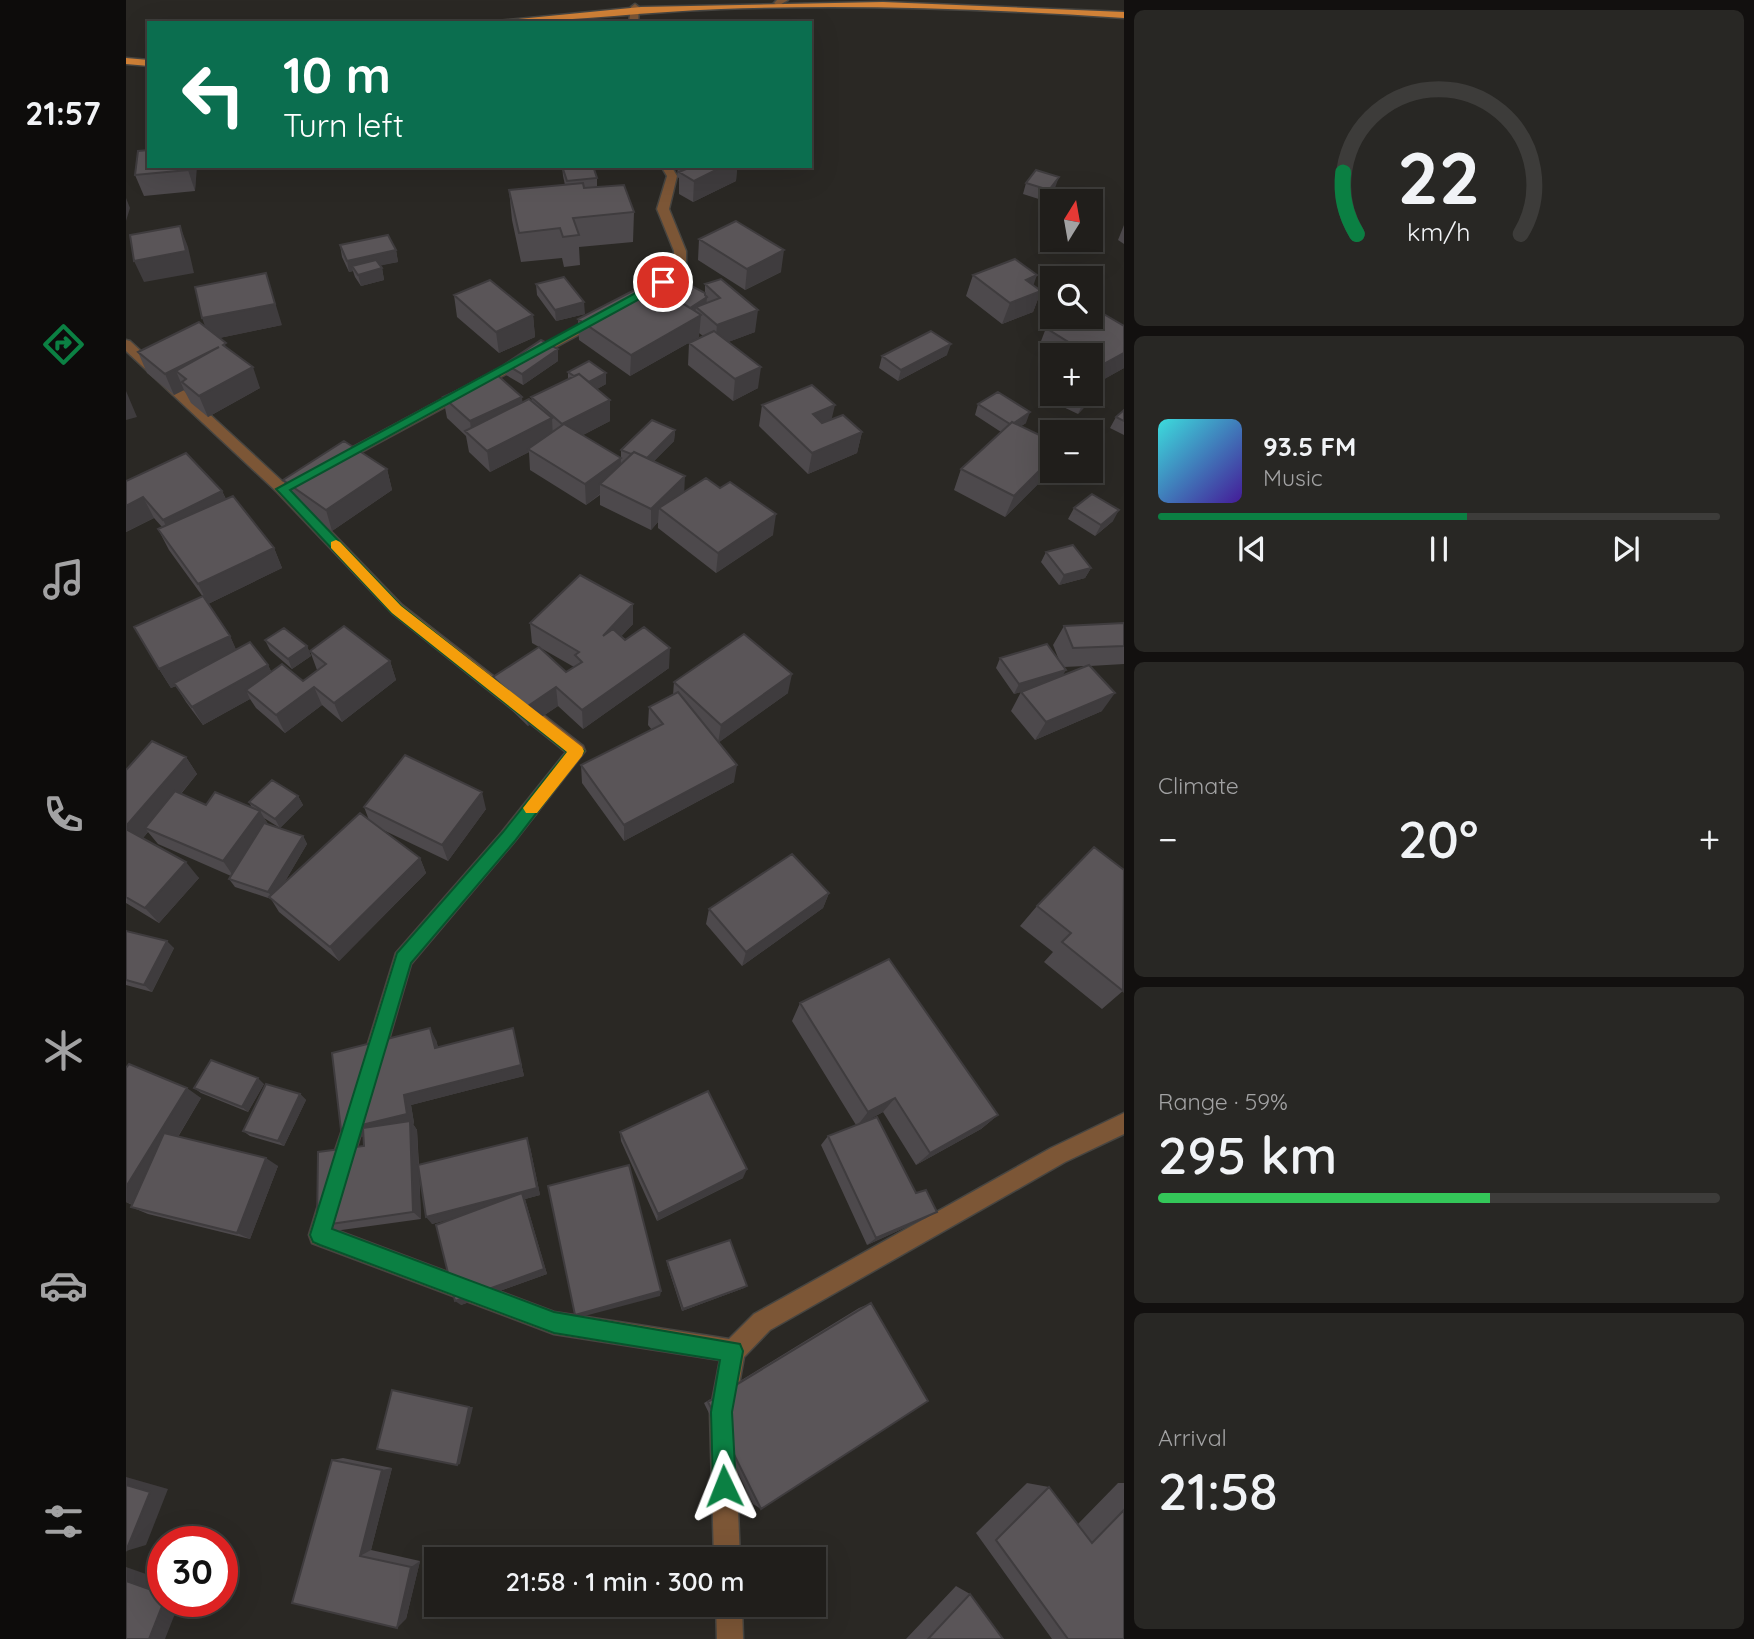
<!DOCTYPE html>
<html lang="en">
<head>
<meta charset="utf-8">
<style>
	:root { --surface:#201e1b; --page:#282724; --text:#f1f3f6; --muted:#a2a2a3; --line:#3d3c3a; --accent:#0b8043 }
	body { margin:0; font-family:Quicksand,sans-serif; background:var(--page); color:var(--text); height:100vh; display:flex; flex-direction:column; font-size:26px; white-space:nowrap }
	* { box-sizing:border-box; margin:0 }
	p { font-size:23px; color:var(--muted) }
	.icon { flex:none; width:38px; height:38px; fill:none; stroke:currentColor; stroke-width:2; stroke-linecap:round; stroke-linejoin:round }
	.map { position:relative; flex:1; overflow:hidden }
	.details { display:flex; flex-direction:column; gap:10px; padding:10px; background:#12100f; width:630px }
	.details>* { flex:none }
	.guide { position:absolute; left:21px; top:21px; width:665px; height:147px; border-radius:0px; box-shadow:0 7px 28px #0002,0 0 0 2px var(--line); background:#0b6e4f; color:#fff; overflow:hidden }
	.needle { width:46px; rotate:11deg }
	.tools { position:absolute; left:914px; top:189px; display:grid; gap:14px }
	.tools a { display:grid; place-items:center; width:63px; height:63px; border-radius:0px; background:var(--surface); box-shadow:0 7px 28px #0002,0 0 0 2px var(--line); font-size:35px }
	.speed { position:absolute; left:21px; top:1526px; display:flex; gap:14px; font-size:35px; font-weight:700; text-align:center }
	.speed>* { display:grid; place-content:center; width:91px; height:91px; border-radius:50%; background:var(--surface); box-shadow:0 7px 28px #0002,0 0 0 2px var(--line); line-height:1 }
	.speed .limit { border:10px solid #d22; background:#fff; color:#111 }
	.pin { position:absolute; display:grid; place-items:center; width:60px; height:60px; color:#fff; margin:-30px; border:4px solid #fff; border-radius:50%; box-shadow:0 2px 7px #0007 }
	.me { position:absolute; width:77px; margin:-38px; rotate:358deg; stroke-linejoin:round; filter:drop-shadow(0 0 5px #0008) }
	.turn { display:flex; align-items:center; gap:24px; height:147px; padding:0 21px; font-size:32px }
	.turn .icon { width:91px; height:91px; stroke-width:2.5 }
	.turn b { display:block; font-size:49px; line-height:60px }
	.big { font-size:52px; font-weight:600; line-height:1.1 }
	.details .widget { flex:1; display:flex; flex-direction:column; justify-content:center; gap:10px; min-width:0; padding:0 24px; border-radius:10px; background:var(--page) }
	.details .dial { align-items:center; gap:0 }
	.dial svg { height:182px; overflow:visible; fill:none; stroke:var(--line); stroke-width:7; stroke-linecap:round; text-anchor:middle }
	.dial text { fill:var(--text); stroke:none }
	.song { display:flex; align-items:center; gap:21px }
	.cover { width:84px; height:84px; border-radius:10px; background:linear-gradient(135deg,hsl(180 70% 55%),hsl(260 70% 35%)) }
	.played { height:7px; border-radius:4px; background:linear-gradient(90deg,var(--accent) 55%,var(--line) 55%) }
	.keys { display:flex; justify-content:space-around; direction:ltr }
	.heat { display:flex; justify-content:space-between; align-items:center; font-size:38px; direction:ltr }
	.charge { height:10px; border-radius:5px; background:linear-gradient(90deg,#34c759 59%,var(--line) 0) }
	.trip { position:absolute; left:298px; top:1547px; width:402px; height:70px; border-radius:0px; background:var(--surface); box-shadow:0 7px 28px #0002,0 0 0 2px var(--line); font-weight:600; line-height:70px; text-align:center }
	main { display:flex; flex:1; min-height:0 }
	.tabs { display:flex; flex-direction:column; width:126px; justify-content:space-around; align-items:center; background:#0d0c0b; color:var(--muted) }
	.tabs .icon { width:49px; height:49px }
	.tabs .selected { color:var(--accent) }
	.tabs b { font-size:32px; color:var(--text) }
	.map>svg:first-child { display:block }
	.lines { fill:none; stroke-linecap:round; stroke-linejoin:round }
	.minor-casing { stroke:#474541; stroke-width:3 }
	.major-casing { stroke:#474541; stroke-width:3 }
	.minor { fill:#7c5636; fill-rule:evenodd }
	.major { fill:#d08137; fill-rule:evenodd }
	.wall { fill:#4d494c; fill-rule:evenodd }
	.shaded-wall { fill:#3f3c3e }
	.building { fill:#5a5558; stroke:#3f3c3e; stroke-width:2 }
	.route { fill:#0b8043; stroke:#07532c; stroke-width:2 }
	.slow { fill:#f59e0b }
</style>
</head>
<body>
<main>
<nav class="tabs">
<b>21:57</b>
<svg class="icon selected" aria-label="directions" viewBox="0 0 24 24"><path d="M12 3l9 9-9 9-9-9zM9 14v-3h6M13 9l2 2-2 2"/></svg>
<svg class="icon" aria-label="music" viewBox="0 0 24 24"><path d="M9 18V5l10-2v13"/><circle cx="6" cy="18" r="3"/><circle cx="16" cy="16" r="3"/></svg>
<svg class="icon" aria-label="phone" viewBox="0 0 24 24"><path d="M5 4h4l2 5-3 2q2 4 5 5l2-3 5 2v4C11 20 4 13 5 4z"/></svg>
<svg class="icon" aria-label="climate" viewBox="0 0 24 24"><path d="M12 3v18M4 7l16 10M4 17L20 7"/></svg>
<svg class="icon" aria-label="car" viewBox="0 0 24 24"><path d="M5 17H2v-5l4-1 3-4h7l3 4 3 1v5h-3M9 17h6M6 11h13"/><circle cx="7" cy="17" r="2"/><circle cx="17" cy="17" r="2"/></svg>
<svg class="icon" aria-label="filters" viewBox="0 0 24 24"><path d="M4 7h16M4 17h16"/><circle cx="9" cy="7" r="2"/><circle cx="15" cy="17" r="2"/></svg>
</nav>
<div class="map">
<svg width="998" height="1639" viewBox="0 0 998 1639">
	<rect width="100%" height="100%" fill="#2a2824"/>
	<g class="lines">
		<g class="minor-casing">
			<path id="minor" d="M651 0H662L652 6 648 3Z
				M509 4 513 7 512 23H503L505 7Z
				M535 166H545L551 176 543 209 560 251V265L541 284 524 293 518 289C527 280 539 274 548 264V251L531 209 541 176Z
				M472 315 476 316V322L215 463H205L203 460Z
				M0 340 4 341 157 482 174 473H184V479L165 490 276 605 457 746 459 751 388 842 285 964 256 1063 253 1070 246 1073 239 1070 236 1063 270 953 376 832 440 752 266 613 151 492 0 351Z
				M230 1107 237 1110 240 1117 221 1179 213 1182 205 1179 202 1171 223 1110Z
				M998 1113V1134L939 1162 644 1330 618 1357 608 1412 614 1559H588L584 1412 594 1360 428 1334 194 1246 186 1243 183 1235 194 1199 202 1196 210 1199 213 1207 207 1229 428 1312 603 1339 628 1314 925 1148Z
				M590 1605H616L617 1639H591Z"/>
		</g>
		<g class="major-casing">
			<path id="major" d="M757 2 998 12V18C864 9 729 4 595 9 513 12 432 23 351 23L515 7Z
				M0 58 23 60V66L0 64Z"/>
		</g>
		<use href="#minor" class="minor"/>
		<use href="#major" class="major"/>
	</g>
	<path class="wall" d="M23 166H70L69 191 18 196 9 175Z
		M436 166 471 178V187L508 212 507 242 453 247 454 265 438 267 436 258 395 262 386 220 383 190 439 185 437 176Z
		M552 166H611L610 181 567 202 553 194V178L551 177Z
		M900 183 929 188 919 201 897 194Z
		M998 225V244L992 240Z
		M573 239 655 272 619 290 572 260Z
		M214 245 270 250 272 262 254 265 256 268 258 280 235 286 229 277 227 271 223 272 216 257Z
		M847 275 908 285 915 291 907 312 876 324 840 296Z
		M595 279 629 332 602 342 632 388 607 401 562 365 563 343 577 336 573 333V337L504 376 453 340 452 319 528 286 579 293V284Z
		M410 284 459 314 430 321 411 295Z
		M328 295 407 315 409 337 373 353 331 317Z
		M156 325 93 338 134 388 82 417 65 403 58 390 48 395 21 373 12 352 79 327Z
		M998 326V368L969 384 973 386 968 397 952 414 931 404 936 394H964V355H926V358L912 349 920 328Z
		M821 355 772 381 753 368 756 356Z
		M432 361 397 385 380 375 379 364Z
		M442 372 480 373V384L471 389 484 421 457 435 495 458V450L549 430 548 441 528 461 558 492 647 535 590 573 532 528V522L525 530 474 505V495L460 505 404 470 403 452 364 472 343 452 340 436 321 418 317 397 396 403 406 401 405 397 442 379Z
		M852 404 900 423 895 426 926 441V470L879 517 828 490 835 469 875 432 849 415Z
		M636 405 706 419 736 432 731 453 682 474 633 426Z
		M998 410V435L984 428 990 417Z
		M261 469 266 490 206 531 165 501 157 480Z
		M0 481 96 491 100 499 148 548 156 568 82 604 104 636 110 650 142 665 145 671 177 681 191 670 184 651 264 661 270 680 216 722 196 705 159 733 130 708 124 699 77 725 60 702 50 686 45 688 33 669 77 597 43 550 32 529 36 527 28 518 0 532Z
		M948 508 987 521 969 536 942 519Z
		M920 552 965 568 959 578 933 585 915 562Z
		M404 623 507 624 495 636 543 668 457 729 432 706 402 726 371 696 367 677 440 672 448 667 406 643Z
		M998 623V664L964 666 976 711 909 740 885 711 895 692 904 689 888 694 870 668 874 658 933 660 927 645 938 626ZM959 666 937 675 938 667Z
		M139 640 181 646 185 656 166 669 144 650Z
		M548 682 662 693 593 742 608 782 498 841 456 783 455 765 526 730 522 725 523 707 547 695Z
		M60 757 71 774 55 794 80 805 126 808 123 802 172 796 177 805 154 828 138 818 143 825 177 836 181 844 158 883 243 820 238 807 360 809 322 861 255 829 294 858 300 873 213 961 153 912 145 899 109 887 103 879 105 876 32 844 22 832 17 838 73 878 33 923 0 903V770Z
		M998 870V990L976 1009 918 962 927 952 894 926 911 906Z
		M703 893 697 908 616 966 580 924 583 909Z
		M0 931 48 948 26 992 0 985Z
		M674 1003 872 1115 855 1129 790 1165 757 1112 742 1120 800 1218 741 1245 695 1145 702 1136 730 1125 666 1021Z
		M387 1028 398 1076 285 1105 288 1123 287 1124 291 1130 293 1165 404 1147 414 1195 399 1199 421 1274 335 1305 331 1217 306 1224 293 1168 295 1219 201 1232 191 1226 238 1146V1136L224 1140 215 1130 310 1040 312 1047Z
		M0 1068 75 1098 52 1137 152 1166 124 1239 22 1214 5 1207 6 1205 0 1202Z
		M138 1084 122 1112 75 1093 68 1088Z
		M174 1094 180 1100 158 1146 124 1136 117 1131Z
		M494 1132 617 1178 531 1221 495 1141Z
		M541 1261 621 1286 618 1288 556 1311 541 1264Z
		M745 1303 635 1509 627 1504 578 1403 733 1308Z
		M217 1458 266 1468 245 1550 294 1561 280 1619 166 1603 206 1460Z
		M901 1483 923 1487 952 1524 992 1483H998V1639H926L850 1533Z
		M830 1586 844 1594 877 1639H780Z"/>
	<path class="shaded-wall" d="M62 166H70L71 167 69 191 62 170Z
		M598 166H611L610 181 567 202 568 181Z
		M933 177 929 188 919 201 923 190Z
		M0 198 4 208 0 221Z
		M54 226 62 247 68 273 18 282 8 261Z
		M270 250 272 262 229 271 226 266 227 271 223 272 221 261Z
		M658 250 655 272 619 290 621 269Z
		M256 268 258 280 235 286 232 275Z
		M140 273 156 325 84 340 76 318Z
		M911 275 904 295 915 291 907 312 876 324 884 303 900 280Z
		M581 297 580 308 570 307 569 315 560 311Z
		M458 302 459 314 430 321 429 310Z
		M632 310 629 332 589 347 591 325Z
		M407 315 409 337 373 353 370 332Z
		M575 315 573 337 504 376 505 355Z
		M825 344 821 355 772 381 775 370Z
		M93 347 60 379 50 371 58 390 48 395 39 374Z
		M432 349V361L397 385 396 374Z
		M998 353V368L968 385 978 364Z
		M127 367 134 388 82 417 73 396Z
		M635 367 632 388 607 401 609 379Z
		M480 373V384L459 396V385Z
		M973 386 968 397 952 414 957 403Z
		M0 391 11 417 0 420Z
		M396 397 398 418 346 437 344 421Z
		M484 400V421L438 445 436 424Z
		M709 405 704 426 683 435 687 414Z
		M904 412 900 423 881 436 885 425Z
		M426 418 427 439 402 449 403 452 364 472 361 451Z
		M549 430 548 441 518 471V461Z
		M736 432 731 453 682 474 686 453Z
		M495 458V478L474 484V494L460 505 459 484Z
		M926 458V470L879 517 888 496Z
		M261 469 266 490 206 531 200 510Z
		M559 476 558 496 533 508 532 522 525 530V509Z
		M96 491 105 511 47 540 37 520Z
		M17 497 28 518 0 532V506Z
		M993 510 987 521 969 536 975 525Z
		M650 514 647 535 590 573 592 553Z
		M148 548 156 568 82 604 72 584Z
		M965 568 959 578 933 585 938 575Z
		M507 604V624L478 655 477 636Z
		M104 636 113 656 45 688 33 669Z
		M181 646 185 656 166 669 162 659Z
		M544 648 543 668 457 729 456 710Z
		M264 661 270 680 216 722 208 703Z
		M142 665 151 684 120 690 124 699 77 725 66 707Z
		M940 670 934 680 888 694 893 684Z
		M666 674 662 693 592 743 595 725Z
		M188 687 196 705 159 733 150 715Z
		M430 687 432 706 402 726 399 708Z
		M989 693 976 711 909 740 920 722Z
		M60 757 71 774 24 830 19 828 22 832 12 844 0 830V826Z
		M611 765 608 782 498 841V825Z
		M356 792 360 809 322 861 316 845Z
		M172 796 177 805 154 828 149 819Z
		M134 811 144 828 108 877 97 861Z
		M177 836 181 844 148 900 142 892Z
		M294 858 300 873 213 961 204 947Z
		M60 862 73 878 33 923 19 908Z
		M703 893 697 908 616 966 620 952Z
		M41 941 48 948 26 992 18 985Z
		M304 1028 310 1040 315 1060 309 1048Z
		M387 1028 398 1076 285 1105 288 1123 287 1124 291 1130 295 1219 287 1212 284 1124 224 1140 215 1130 278 1095Z
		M132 1078 138 1084 122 1112 116 1107Z
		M61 1088 75 1098 10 1206 0 1202V1187Z
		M174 1094 180 1100 158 1146 152 1141Z
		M769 1098 757 1112 731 1126 742 1112Z
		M872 1115 855 1129 790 1165 804 1153Z
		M401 1138 404 1147 414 1195 399 1199 421 1274 335 1305 329 1301 398 1200 306 1224 300 1217Z
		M140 1158 152 1166 124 1239 111 1233Z
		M621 1169 617 1178 531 1221 532 1214Z
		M811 1212 800 1218 741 1245 750 1238Z
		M621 1286 618 1288 556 1311 557 1309Z
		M535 1291 534 1296 451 1318 449 1315Z
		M343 1407H347L334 1464 331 1465Z
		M266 1468 245 1550 234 1556 256 1470Z
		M0 1477 42 1489 20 1545 0 1551Z
		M294 1561 280 1619 271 1628 285 1567Z
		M0 1567 37 1580V1594L0 1581Z
		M38 1601H54L39 1639H23Z"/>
	<path class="building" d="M23 150V166H62V170L9 175 12 151Z
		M436 166H467L471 178 441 181Z
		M567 166H598L568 181 553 172Z
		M910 170 933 177 923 190 900 183Z
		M457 183 458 188 498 185 508 212 447 218 453 235 437 237 434 228 393 233 383 190Z
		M610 221 658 250 621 269 573 239Z
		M54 226 60 251 8 261 4 235Z
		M262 235 270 250 221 261 214 245Z
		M889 259 911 275 900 280 915 291 884 303 847 275Z
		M250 260 256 268 232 275 226 266Z
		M140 273 149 304 76 318 69 287Z
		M545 275 579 293V295L581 297 564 308 528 286Z
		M438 277 458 302 429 310 410 284Z
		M595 279 632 310 591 325 570 307 594 298 579 284Z
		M364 280 407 315 370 332 328 295Z
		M524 282 575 315 505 355 452 319Z
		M964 306 998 326V353L978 364 920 328 942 317H964Z
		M73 322 100 343 97 345 127 367 73 396 56 382 60 379 50 371 93 347 39 374 12 352Z
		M588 331 635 367 609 379 563 343Z
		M805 331 825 344 775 370 756 356Z
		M415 340 432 349 396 374 379 364Z
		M463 361 480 373 463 382 453 374 448 376 442 372Z
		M369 373 396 397 344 421 317 397Z
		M453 374 484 400 436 424 405 397Z
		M964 382 973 386 957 403 938 394H964Z
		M686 385 709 405 687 414 696 423 717 415 736 432 686 453 636 405Z
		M872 392 904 412 888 423 886 422 884 424 852 404Z
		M403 399 426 418 361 451 339 431Z
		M998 410V421L990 417Z
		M526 420 549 430 521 458 508 452 505 454 495 450Z
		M886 422 926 441V458L888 496 835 469Z
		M438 424 495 458 459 484 402 449Z
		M218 441 261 469 200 510 157 480Z
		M508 452 559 476 525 509 474 484Z
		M60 453 96 491 37 520 17 497 0 506V481Z
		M580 478 594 488 604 482 650 514 592 553 533 508Z
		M966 494 993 510 975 525 948 508Z
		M107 496 148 548 72 584 32 529Z
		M947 545 965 568 938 575 920 552Z
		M454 575 507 604 477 636 487 629 499 640 518 627 544 648 456 710 430 687 399 708 367 677 413 647 440 672 456 662 449 655 453 652 404 623Z
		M77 596 104 636 33 669 8 627Z
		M998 623V646L947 648 938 626Z
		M218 626 264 661 208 703 188 687 150 715 120 690 156 664 177 681 200 664 184 651Z
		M158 628 181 646 162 659 139 640Z
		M618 634 666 674 595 725 548 682Z
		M124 642 142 665 66 707 48 683Z
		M921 644 940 670 893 684 874 658Z
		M963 665 989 693 920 722 895 692Z
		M552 692 611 765 498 825 455 765 537 724 523 707Z
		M26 741 60 757 0 826V770Z
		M279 755 356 792 316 845 238 807Z
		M146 780 172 796 149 819 123 802Z
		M49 791 80 805 89 792 134 811 97 861 19 828Z
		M234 813 294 858 204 947 143 897Z
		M138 823 177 836 142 892 103 879Z
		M0 829 60 862 19 908 0 897Z
		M968 847 998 870 997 991 936 942 945 933 911 906Z
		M666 854 703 893 620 952 583 909Z
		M0 931 41 941 18 985 0 980Z
		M763 959 872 1115 804 1153 769 1098 742 1112 674 1003Z
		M304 1028 309 1048 387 1028 395 1065 278 1095 281 1114 215 1130 206 1053Z
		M85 1060 132 1078 116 1107 68 1088Z
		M3 1064 61 1088 0 1187V1068Z
		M140 1084 174 1094 152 1141 117 1131Z
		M582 1091 621 1169 532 1214 494 1132Z
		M751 1117 790 1193 800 1190 811 1212 750 1238 702 1136Z
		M284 1121 287 1212 191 1226 192 1152 238 1146 237 1128Z
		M38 1133 140 1158 111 1233 5 1207Z
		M401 1138 411 1188 300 1217 292 1165Z
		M503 1165 535 1291 449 1315 422 1186Z
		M396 1193 418 1269 329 1301 310 1225Z
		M604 1240 621 1286 557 1309 541 1261Z
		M745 1303 802 1401 635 1509 582 1402Z
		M266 1390 343 1407 331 1465 251 1449Z
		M206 1460 256 1470 234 1556 285 1567 271 1628 166 1603Z
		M0 1485 24 1492 0 1551Z
		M923 1487 966 1543 998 1510V1639H942L870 1540Z
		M0 1581 37 1594V1601H38L23 1639H0Z
		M844 1594 877 1639H802Z"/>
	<path class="route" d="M537 278 542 282 541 284 164 490 275 606 458 751 388 842 285 963 206 1229 428 1312 614 1344 617 1351 606 1412 610 1486 606 1493 598 1497 590 1493 587 1486 585 1412 594 1360 428 1333 194 1245 187 1242 184 1235 271 953 377 832 441 752 266 613 150 489Z"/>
	<path class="slow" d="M210 540 214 542 275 606 456 747 458 751 456 756 411 813H400L397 808 441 752 266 613 205 548V542Z"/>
</svg>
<div class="tools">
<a><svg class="needle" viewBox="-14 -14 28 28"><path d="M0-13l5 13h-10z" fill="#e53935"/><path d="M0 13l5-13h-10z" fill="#a2a2a3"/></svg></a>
<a><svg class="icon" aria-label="search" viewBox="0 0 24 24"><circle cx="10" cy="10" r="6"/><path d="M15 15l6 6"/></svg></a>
<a>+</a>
<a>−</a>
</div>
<div class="speed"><div class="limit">30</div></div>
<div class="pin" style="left:537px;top:282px;background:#d93025"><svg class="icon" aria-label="arrive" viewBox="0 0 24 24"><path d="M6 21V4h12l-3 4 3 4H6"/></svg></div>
<svg class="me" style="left:598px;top:1486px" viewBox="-20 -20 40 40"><path d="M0-17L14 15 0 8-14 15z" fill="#0b8043" stroke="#fff" stroke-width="4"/></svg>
<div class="trip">21:58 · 1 min · 300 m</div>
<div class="guide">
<div class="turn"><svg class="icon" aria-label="left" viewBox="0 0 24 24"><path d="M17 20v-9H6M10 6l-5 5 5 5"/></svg><div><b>10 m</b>Turn left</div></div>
</div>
</div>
<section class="details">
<div class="widget dial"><svg viewBox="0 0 100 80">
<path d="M14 69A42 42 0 1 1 86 69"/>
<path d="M14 69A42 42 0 0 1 8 42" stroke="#0b8043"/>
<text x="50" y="56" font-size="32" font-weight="700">22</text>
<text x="50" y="72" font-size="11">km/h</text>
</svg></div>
<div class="widget">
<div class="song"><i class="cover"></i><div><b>93.5 FM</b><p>Music</p></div></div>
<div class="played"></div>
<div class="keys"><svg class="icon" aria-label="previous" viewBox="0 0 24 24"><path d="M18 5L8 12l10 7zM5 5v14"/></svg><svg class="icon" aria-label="pause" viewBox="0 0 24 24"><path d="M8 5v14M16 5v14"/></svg><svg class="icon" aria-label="next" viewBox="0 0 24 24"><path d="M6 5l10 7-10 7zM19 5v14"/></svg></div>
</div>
<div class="widget"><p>Climate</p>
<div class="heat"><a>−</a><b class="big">20°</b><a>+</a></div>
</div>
<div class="widget"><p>Range · 59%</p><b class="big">295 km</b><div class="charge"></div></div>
<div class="widget"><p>Arrival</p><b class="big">21:58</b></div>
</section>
</main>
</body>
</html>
